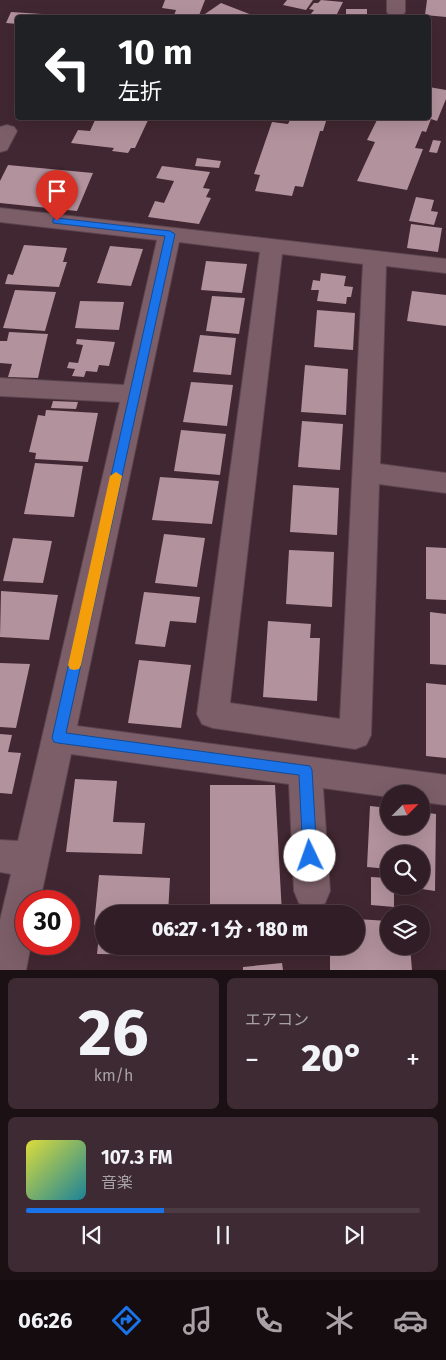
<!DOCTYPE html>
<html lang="ja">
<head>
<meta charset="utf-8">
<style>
	:root { --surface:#311d25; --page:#3d2a32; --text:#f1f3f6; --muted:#a8a2a7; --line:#4c3b42; --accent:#1a73e8 }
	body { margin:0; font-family:"Fira Sans","Noto Sans JP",sans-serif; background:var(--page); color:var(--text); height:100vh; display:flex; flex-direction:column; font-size:19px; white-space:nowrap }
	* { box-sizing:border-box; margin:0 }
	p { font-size:16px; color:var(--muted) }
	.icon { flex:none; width:28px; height:28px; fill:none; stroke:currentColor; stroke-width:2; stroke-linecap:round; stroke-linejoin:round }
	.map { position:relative; height:970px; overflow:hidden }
	.details { display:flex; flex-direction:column; gap:8px; padding:8px; background:#1b1014; flex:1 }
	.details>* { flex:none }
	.guide { position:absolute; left:15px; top:15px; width:416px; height:105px; border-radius:5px; box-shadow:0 5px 20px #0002,0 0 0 1px var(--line); background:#202124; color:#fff; overflow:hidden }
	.needle { width:32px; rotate:66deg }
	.buttons { position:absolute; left:380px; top:785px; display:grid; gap:10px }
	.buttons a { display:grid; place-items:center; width:50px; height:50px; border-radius:50%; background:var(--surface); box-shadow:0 5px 20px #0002,0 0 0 1px var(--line); font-size:25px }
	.speed { position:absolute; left:15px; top:890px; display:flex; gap:10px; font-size:25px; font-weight:700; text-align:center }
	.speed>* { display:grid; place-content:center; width:65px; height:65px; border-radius:50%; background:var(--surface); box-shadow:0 5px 20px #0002,0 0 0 1px var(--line); line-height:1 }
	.speed .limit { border:8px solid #d22; background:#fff; color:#111 }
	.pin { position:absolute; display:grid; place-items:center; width:42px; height:42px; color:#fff; margin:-51px -21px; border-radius:50% 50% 50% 0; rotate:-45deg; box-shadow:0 0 5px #0007 }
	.pin .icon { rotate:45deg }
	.me { position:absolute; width:55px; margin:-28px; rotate:357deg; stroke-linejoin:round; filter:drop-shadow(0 0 4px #0008) }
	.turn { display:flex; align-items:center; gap:18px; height:105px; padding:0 20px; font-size:22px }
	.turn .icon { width:65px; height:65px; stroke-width:2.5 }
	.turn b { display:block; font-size:35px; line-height:42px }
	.big { font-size:38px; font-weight:800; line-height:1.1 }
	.details .widget { flex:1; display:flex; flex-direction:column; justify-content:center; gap:8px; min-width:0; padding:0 18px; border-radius:8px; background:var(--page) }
	.details .dial { align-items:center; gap:0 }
	.dial b { font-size:65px; line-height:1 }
	.song { display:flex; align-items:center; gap:15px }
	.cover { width:60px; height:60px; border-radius:8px; background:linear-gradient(135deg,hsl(60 70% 55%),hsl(190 70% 35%)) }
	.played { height:5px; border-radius:2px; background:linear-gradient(90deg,var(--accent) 35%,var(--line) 35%) }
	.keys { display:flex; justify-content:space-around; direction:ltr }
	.heat { display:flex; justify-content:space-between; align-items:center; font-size:28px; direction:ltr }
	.details .tiles { flex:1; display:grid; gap:8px; grid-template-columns:1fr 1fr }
	.widget:last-child { grid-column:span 2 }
	.trip { position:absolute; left:95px; top:905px; width:270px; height:50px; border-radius:25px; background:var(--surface); box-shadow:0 5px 20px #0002,0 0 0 1px var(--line); font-weight:800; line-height:50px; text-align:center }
	.tab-bar { display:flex; height:80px; justify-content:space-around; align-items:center; background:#140c0f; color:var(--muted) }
	.tab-bar .icon { width:35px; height:35px }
	.tab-bar .selected { color:var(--accent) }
	.tab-bar b { font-size:22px; color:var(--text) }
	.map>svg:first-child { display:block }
	.building { fill:#b2929d }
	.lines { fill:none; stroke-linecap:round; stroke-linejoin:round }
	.minor-casing { stroke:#5b454e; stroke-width:2 }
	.minor { fill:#7c5e68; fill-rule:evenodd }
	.route { fill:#1a73e8; stroke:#114b97 }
	.slow { fill:#f59e0b }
</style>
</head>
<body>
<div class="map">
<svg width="446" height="970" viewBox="0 0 446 970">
	<rect width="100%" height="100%" fill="#412731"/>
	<path class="building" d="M165 0H205L198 18H173L176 10 162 8Z
		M287 0H313L306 10 283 5Z
		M321 0 343 2 335 18 310 15 314 10 309 9 314 3H318Z
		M427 0H446V17L425 15Z
		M221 3 252 15 248 18H205L209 15 205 14Z
		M346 9H367V18H341V14H346Z
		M11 12 42 14 41 18H18V24L6 23Z
		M58 14 88 16V18H56Z
		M429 87 446 90V99L437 121 431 119 426 132 422 131 415 148 423 149 407 190 357 181 375 142 367 140 378 118H429Z
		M96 118H149L135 148H131L128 153 112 151 114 148 71 143 78 130 90 131Z
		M291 118H327L323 131H320L303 187 295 186 292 196 255 191 260 175 254 174 272 122 288 124Z
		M433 140 441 141 437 153 429 152Z
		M197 158 221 161 219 168 195 166Z
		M8 165 93 173 77 211 0 203V181Z
		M162 166 210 172 203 188 210 189 206 197 211 198 199 224 148 217 155 201 164 203 174 181 156 178Z
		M416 197 434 200 431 211 438 212 434 225 409 221Z
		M411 224 442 228 438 252 407 248Z
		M24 245 67 248 63 262H67L59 287 5 284 8 274 13 275Z
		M110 246 143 249 131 286 97 283Z
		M206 261 247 264 242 293 201 290Z
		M321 273 346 276 344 286 353 287 351 297H347L346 304 317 301 319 290H311L313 280 320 281Z
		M15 290 56 292 45 331 3 328Z
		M412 291 446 295V326L407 321Z
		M212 296 245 298 239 334 206 331Z
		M80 301 124 302 119 330 75 328Z
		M317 310 355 313 353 350 314 347Z
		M9 332 48 334 38 378 8 377 12 364 0 363V341H7Z
		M200 335 236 338 231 375 193 372Z
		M77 339 115 342 109 366 99 365 97 372 86 371 84 377 72 376 75 369 67 368 69 362 78 363 83 345 76 344Z
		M305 365 348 369 346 415 301 412Z
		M191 382 233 385 227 426 183 422Z
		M53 401 78 402 76 409 51 408Z
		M46 410 98 413 88 462 35 459 36 453 29 452 38 415 45 416Z
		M302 421 343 424 340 470 298 467Z
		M181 430 226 434 220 475 174 471Z
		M35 463 83 466 74 517 24 514Z
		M160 477 219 481 212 524 152 520Z
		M293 485 339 488 337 535 290 532Z
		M164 534 205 538 197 587 155 583Z
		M13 538 52 541 43 583 3 581Z
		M426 547 446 548V600L426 599Z
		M289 550 334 552 332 607 286 604Z
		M1 591 58 595 49 640 0 637Z
		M144 592 200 597 196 623 170 621 165 647 135 644Z
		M430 612 446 614V665L430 664Z
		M268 621 311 624 310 638H320L317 701 263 697Z
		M139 660 191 665 181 728 128 723Z
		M0 663 30 664 16 728 0 727Z
		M426 683 446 685V758L426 756Z
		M0 734 12 735 8 752 21 753 12 794 0 793Z
		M75 779 117 781 113 822 145 823 142 854 66 852Z
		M210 785H275L282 914H210Z
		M370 806 389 808V826H421V812L436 814 435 891 408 887 421 886V854H389V869L367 867Z
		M99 875 170 878 168 914H104V946H166V955L97 954 100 925H94Z
		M371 877 389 878V886H394V907L371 905Z
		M356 919 389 921V946H410L412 970H330V946H356Z
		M282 963 283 970H243V967Z"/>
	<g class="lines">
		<g class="minor-casing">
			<path id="minor" d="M387 0H405V12L402 16 396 17 390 16 387 12Z
				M7 125 14 127 17 131 7 150 0 152V127Z
				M0 208 446 259V273L386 266 380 464 446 473V493L379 484 371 735 366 745 355 749 213 728 202 724 197 714 260 252 179 242 77 726 446 775V805L421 802V794H389V797L323 788 330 891 325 903 312 908 299 903 294 891 289 784 71 754 40 901H26V944H31L26 970H0V920L11 874 0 872V840L18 841 120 402 0 396V378L124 385 157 240 0 222ZM282 254 363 264 340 719 230 703Z"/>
		</g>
		<use href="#minor" class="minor"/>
	</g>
	<path class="route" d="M57 218 170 231 175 234 66 733 310 766 312 770 317 856 315 861 310 863 305 861 303 856 299 775 58 743 54 742 52 738 165 236 53 223V219Z"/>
	<path class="slow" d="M116 472 122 476 81 665 79 669 74 670 70 669 68 665 110 476Z"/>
</svg>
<div class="buttons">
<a><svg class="needle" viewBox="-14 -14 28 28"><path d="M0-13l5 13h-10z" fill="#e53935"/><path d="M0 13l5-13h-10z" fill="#a8a2a7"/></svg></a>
<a><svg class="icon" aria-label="search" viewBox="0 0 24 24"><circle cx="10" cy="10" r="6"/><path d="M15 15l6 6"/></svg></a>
<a><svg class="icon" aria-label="layers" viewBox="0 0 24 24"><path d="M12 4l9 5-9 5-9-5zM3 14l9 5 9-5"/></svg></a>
</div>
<div class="speed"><div class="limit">30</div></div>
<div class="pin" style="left:57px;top:221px;background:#d93025"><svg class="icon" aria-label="arrive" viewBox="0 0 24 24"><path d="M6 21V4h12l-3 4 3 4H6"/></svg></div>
<svg class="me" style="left:310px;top:856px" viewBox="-20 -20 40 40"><circle r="19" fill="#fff"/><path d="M0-13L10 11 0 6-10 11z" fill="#1a73e8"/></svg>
<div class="trip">06:27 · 1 分 · 180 m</div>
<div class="guide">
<div class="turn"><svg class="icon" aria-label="left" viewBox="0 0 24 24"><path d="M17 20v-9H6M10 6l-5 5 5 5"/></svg><div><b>10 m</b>左折</div></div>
</div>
</div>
<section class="details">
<div class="tiles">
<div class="widget dial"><b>26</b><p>km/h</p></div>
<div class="widget"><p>エアコン</p>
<div class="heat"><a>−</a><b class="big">20°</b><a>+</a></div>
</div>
<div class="widget">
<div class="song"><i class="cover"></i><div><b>107.3 FM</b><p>音楽</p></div></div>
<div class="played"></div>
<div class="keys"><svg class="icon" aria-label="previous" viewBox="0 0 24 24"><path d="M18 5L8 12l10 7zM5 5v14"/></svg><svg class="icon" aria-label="pause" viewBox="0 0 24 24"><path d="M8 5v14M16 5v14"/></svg><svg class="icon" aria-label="next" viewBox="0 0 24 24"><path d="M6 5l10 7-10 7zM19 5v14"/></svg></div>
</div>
</div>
</section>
<nav class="tab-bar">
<b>06:26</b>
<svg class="icon selected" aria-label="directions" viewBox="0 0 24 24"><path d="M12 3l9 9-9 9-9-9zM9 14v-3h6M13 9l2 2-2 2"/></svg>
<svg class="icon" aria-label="music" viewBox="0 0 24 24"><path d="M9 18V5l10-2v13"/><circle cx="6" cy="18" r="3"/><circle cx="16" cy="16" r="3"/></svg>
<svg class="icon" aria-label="phone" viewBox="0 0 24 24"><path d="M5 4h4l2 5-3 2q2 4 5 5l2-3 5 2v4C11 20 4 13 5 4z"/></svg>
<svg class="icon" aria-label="climate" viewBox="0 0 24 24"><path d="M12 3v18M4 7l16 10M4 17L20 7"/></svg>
<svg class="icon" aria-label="car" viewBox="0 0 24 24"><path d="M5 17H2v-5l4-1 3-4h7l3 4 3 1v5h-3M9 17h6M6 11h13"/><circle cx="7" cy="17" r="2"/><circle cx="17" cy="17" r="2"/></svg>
</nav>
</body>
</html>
